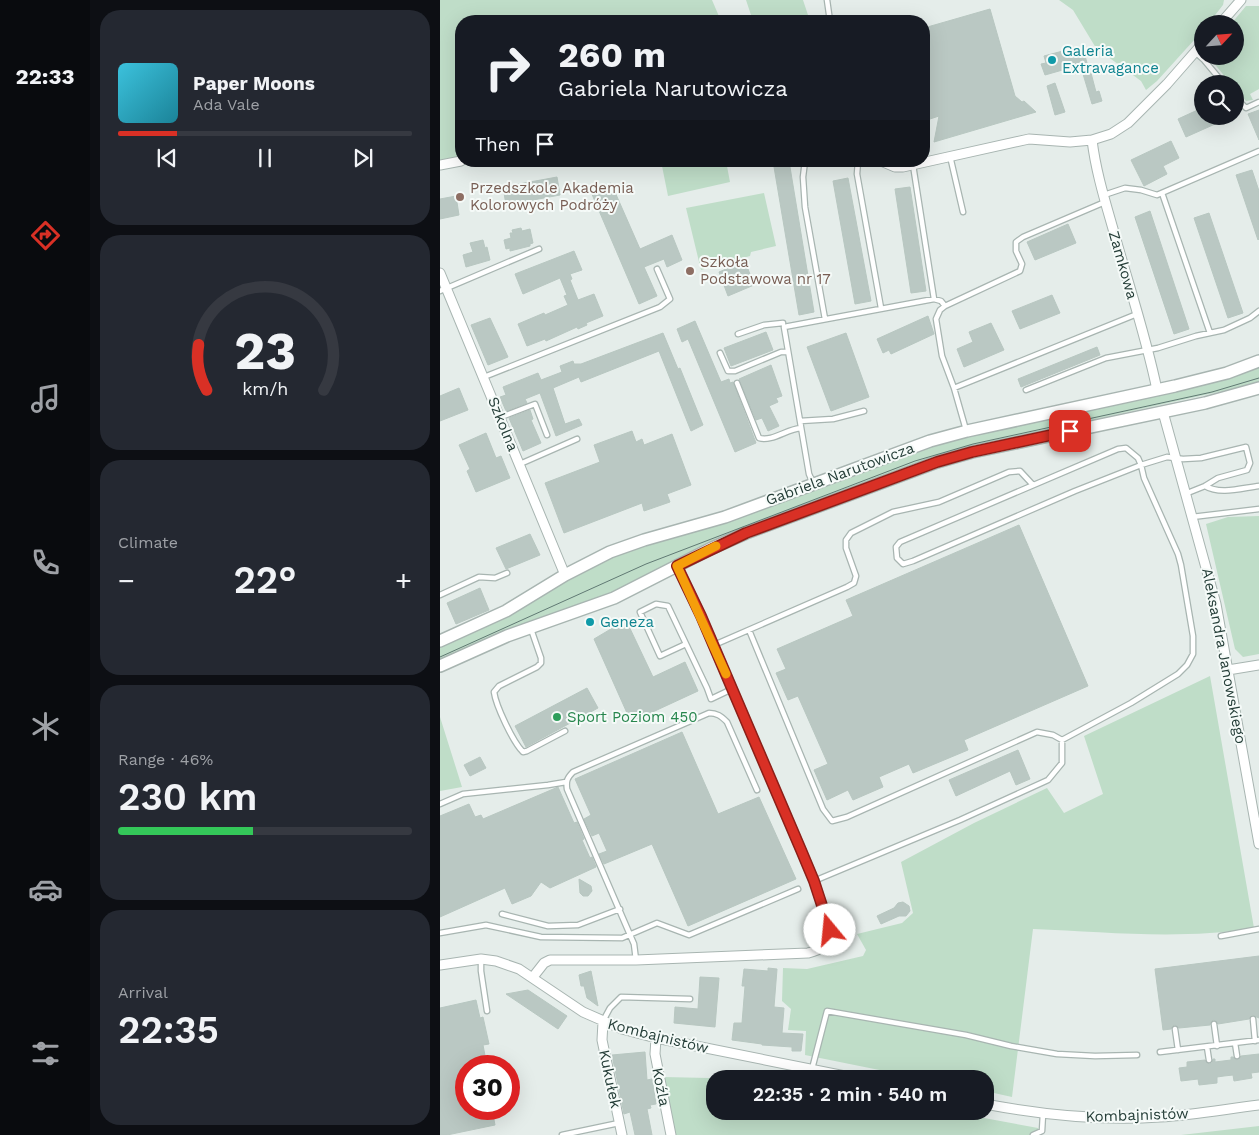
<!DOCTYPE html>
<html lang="en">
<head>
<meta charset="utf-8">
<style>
	:root { --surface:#171b24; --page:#242831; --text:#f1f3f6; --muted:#9ea1a6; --line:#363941; --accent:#d93025 }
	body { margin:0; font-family:"Work Sans",sans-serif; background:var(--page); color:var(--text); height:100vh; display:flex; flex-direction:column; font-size:19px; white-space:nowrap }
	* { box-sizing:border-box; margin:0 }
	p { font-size:16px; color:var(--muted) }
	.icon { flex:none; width:28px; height:28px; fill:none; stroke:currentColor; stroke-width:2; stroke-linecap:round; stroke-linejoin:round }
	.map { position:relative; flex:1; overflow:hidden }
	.side { display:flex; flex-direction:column; gap:10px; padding:10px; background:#0d0f14; width:350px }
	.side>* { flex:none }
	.guide { position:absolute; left:15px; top:15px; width:475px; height:152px; border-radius:20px; box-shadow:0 5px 20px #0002; background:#171b24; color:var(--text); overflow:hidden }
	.needle { width:32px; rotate:64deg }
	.buttons { position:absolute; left:754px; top:15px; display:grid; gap:10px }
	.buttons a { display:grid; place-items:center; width:50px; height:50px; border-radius:50%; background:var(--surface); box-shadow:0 5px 20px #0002; font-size:25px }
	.speed { position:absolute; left:15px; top:1055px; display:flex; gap:10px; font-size:25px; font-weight:700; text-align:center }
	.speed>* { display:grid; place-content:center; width:65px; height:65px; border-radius:50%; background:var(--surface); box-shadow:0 5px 20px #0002; line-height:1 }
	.speed .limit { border:8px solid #d22; background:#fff; color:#111 }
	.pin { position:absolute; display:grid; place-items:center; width:42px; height:42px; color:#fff; margin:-21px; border-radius:10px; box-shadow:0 2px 8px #0006 }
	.me { position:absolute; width:55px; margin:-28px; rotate:343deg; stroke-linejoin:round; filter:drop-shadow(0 0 4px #0008) }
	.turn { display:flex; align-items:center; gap:18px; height:105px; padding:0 20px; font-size:22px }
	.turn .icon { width:65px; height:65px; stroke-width:2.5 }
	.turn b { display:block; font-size:35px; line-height:42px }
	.then { display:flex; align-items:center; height:48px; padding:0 20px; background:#0003; gap:10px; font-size:19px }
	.big { font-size:38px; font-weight:600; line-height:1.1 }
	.side .widget { flex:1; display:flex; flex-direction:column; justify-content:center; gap:8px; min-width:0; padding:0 18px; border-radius:20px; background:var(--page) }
	.side .dial { align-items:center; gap:0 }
	.dial svg { height:130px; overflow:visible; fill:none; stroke:var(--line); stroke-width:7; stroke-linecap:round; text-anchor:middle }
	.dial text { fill:var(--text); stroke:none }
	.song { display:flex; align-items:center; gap:15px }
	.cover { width:60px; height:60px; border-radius:8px; background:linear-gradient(135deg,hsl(190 70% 55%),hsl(190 70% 35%)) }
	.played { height:5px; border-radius:2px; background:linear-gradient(90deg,var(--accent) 20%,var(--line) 20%) }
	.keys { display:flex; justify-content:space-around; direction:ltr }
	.heat { display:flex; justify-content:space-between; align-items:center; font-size:28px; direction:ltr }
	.charge { height:8px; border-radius:4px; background:linear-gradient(90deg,#34c759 46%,var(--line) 0) }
	.trip { position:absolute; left:266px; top:1070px; width:288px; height:50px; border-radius:20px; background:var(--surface); box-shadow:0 5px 20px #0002; font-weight:600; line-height:50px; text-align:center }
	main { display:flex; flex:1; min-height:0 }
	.tabs { display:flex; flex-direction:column; width:90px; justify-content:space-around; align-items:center; background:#090b0e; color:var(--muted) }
	.tabs .icon { width:35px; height:35px }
	.tabs .active { color:var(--accent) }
	.tabs b { font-size:22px; color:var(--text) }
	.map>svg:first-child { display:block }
	.green { fill:#bfddc8 }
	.building { fill:#bac8c3; stroke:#b8c7c1 }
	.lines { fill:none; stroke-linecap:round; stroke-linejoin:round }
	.service-casing { stroke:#a8b5b1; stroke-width:7 }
	.minor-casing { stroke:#a8b5b1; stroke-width:11 }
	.tertiary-casing { stroke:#a8b5b1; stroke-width:14 }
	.service { stroke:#fff; stroke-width:4.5 }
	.minor { stroke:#fff; stroke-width:9 }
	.tertiary { stroke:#fff; stroke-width:11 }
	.tram { stroke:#607973; stroke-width:1 }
	.route-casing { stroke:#8d1f18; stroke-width:12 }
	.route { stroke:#d93025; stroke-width:9 }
	.slow { stroke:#f59e0b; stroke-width:9 }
	.culture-dot { fill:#0f9aa8; stroke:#f5faf8; stroke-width:2 }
	.education-dot { fill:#8d6e63; stroke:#f5faf8; stroke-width:2 }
	.leisure-dot { fill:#2e9e5b; stroke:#f5faf8; stroke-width:2 }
	.labels { text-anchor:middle; stroke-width:4; stroke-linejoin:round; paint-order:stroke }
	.culture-label { font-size:15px; fill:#0d838f; stroke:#f5faf8; text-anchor:start }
	.education-label { font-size:15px; fill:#785e54; stroke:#f5faf8; text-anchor:start }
	.street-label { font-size:15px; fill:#253e38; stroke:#f5faf8 }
	.leisure-label { font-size:15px; fill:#27864d; stroke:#f5faf8; text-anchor:start }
</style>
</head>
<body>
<main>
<nav class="tabs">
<b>22:33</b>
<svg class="icon active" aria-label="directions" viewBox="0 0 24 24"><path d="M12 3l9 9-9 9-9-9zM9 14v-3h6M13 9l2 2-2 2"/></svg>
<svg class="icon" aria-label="music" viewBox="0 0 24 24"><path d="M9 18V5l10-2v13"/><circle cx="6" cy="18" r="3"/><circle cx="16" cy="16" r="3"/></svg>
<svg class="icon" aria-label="phone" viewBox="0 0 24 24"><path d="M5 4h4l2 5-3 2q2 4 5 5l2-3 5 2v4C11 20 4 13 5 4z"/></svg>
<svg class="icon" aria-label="climate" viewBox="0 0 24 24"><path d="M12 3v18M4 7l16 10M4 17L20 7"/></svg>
<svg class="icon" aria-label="car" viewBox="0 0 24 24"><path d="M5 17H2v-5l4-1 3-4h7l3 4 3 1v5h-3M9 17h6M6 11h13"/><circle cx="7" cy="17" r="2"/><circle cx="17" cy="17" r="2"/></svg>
<svg class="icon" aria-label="filters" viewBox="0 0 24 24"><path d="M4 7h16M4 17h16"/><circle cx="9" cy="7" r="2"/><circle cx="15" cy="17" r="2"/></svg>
</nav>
<section class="side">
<div class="widget">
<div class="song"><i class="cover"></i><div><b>Paper Moons</b><p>Ada Vale</p></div></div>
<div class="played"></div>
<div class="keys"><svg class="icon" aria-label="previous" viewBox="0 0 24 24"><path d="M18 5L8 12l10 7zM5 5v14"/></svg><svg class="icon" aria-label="pause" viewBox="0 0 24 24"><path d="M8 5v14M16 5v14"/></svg><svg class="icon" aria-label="next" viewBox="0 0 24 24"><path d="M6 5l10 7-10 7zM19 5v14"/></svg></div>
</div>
<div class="widget dial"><svg viewBox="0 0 100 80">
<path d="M14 69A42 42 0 1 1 86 69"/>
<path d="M14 69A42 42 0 0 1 9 41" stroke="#d93025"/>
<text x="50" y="56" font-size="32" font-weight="700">23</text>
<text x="50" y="72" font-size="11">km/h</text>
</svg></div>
<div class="widget"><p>Climate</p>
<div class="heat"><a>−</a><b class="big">22°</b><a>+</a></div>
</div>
<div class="widget"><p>Range · 46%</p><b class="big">230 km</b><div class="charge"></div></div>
<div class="widget"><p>Arrival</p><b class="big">22:35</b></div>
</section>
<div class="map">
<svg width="819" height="1135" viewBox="0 0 819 1135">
	<rect width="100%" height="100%" fill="#e5edea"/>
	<path class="green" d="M0 0H272L281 21H21V157L0 161Z
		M306 0H363L370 21H313Z
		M619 0H784L783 5 768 24H762V30L755 39 717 81 706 90 701 81 656 48 633 10Z
		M806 6H819V89L810 94 813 100 806 101 795 89V84H791L768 56H795V24H791Z
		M221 161H286L290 182 228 196Z
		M324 193 336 246 311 252 310 256 261 270 246 208Z
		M819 366V383L538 445 475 463 290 534 161 598 73 628 0 659V648L57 622 91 603 123 581 180 554 293 520 488 448 528 437 717 395Z
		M819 516V654L803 657 795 649 766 524 788 517Z
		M770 676 814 928C741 940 666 932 593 929L572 1097 545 1091V1079H484L365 1055 366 1031 348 1030 351 1009 342 1001 343 968 367 969 423 956 426 950 417 934 462 923 473 913 461 862 534 823 607 788 624 813 663 794 644 736Z
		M0 717 22 787 0 791Z
		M321 1076 337 1079H275V1111H506L598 1128 601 1135H235L223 1077 269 1078Z
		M819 1126V1135H741Z"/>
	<path class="building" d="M550 9 575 96 582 102 584 101 596 112 494 142 499 116 484 121V28Z
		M634 48 636 54 644 52 647 63 605 75 601 64 606 63 604 56Z
		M651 73 656 92 659 91 662 101 652 104 643 74Z
		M615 83 625 112 615 115 607 86Z
		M762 108V116H793L746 137 738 119Z
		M819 110V140L808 114Z
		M731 141 739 158 723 166 727 174 704 186 691 160Z
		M333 161H349L374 312 359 315Z
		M812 170 819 191V239L818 240 796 175Z
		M117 177 120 195 66 205 63 187Z
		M408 178 431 301 415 304 393 181Z
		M171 183 200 249 232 235 242 260 227 267 224 259 204 267 217 296 199 304 151 192Z
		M470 187 486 291 471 293 455 189Z
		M16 196 19 215 0 219V199Z
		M710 211 749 329 734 334 695 217Z
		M769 213 803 313 788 318 754 218Z
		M628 224 636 243 595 260 587 242Z
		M81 228 82 231 90 229 93 243 90 244V246L70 251V248L66 249 64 240 71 238 70 233H73L72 230Z
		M43 240 45 248 47 247 50 260 26 267 23 255 33 252 30 243Z
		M134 251 142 270 130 274 132 279 130 280 138 300 154 294 163 316 146 323 147 325 138 329 137 327 106 341 105 339 87 346 78 324 104 313 105 315 128 305 124 296 127 295 120 278 83 294 75 274Z
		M305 261 314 285 288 296 279 272Z
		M612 295 620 313 580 329 572 311Z
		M488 316 494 334 451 354 449 350 443 353 437 339Z
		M50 318 68 357 48 365 31 325Z
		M255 321 281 382 289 379 290 383 293 382 316 443 295 452 248 339 242 342 237 329Z
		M551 323 564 350 524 367 517 349 533 342 529 332Z
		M326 332 333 350 291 366 284 348Z
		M223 333 238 369 240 368 263 425 251 431 219 351 141 382 139 377 113 388 125 424 139 419 142 425 116 436 100 393 85 399 87 403 66 411 60 397 66 395 63 387 98 373 101 380 122 372 120 366 133 361 134 364H141Z
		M406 333 429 397 391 411 367 347Z
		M657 347 660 355 581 387 578 379Z
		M331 365 342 396 336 398 338 402 329 406 339 426 328 431 322 418 316 420 299 379Z
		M19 388 28 410 0 421V396Z
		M90 410 93 419 91 420 101 443 83 451 69 418Z
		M192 431 196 442 202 439 204 445 232 434 251 485 227 494 230 502 204 511 202 503 124 533 105 483 160 462 154 445Z
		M46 433 56 458 61 456 70 478 36 492 27 471 30 469 19 445Z
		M579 525 648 686 524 740 528 750 473 773 469 764 439 777 443 787 413 800 408 790 387 800 374 770 388 764 358 696 348 700 336 673 346 669 337 649 413 616 406 600Z
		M90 534 100 555 66 569 56 548Z
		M40 588 49 610 16 624 7 603Z
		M186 620 213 677 245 662 258 691 191 722 154 639Z
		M147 688 158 708 86 747 75 726Z
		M242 732 278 814 319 797 356 879 248 926 212 844 164 864 159 854 167 851 159 833 152 836 144 819 151 815 135 779Z
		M578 750 590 779 576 785 570 771 516 796 509 780Z
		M40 757 46 768 30 776 24 765Z
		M118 787 134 823 137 822 144 839 142 840 150 858 152 857 156 867 110 888 101 882 91 896 72 904 65 888 0 917V816L29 804 35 817 41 815 43 819Z
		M139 879 151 886 152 891 148 896H143L140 893Z
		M463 902 469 906 470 911 466 916H459L441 924 437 916 454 908 458 903Z
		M819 956V1018L812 1015 809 1019 778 1024 774 1020 771 1021 770 1025 739 1028 735 1025 732 1026 731 1029 723 1030 715 969Z
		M328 968 337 969 334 1007 344 1008 342 1033 363 1034 361 1051H352V1047L322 1045V1044L292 1040 294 1023H302L305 986H302L304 969 328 971Z
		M151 971 158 1006 147 998 144 986H141L139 975Z
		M260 977 279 978 275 1027 234 1023 235 1007 258 1009Z
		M88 990 127 1016 118 1029 66 994Z
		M36 1000 40 1018 43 1017 49 1044 43 1045 47 1066H26V1109H52L55 1125 7 1135H0V1008Z
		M205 1052 207 1080 212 1079 216 1104 210 1105 211 1108 207 1109 212 1135H195L190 1112 184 1114 172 1055Z
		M819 1054V1072L811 1073 812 1078 794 1081 793 1075 784 1076 777 1077V1083L759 1085 758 1079 741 1081 739 1068 747 1067V1062L765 1060 769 1064 772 1063 773 1059H775V1062L791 1060V1057H793L797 1060 801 1056Z"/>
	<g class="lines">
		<g class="service-casing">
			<path id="service" d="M387 0 390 21
				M755 52 764 60 784 84
				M795 97 806 108 819 102
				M510 156 523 212
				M365 161 363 177 365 207 385 319
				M418 161 417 174 441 308
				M473 165 494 299
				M722 193 770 333
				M664 195 685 188 701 190 717 195 819 151
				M0 291 99 249
				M505 306 500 310 496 319 502 356 514 388 526 430
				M298 334 324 325 343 323
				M280 353 288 371H295L341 352H347
				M44 377 220 307 230 299 217 269
				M297 383 319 438C332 442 347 429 361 428
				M514 388 697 314
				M586 390 666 358 718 348 756 336 784 330 810 318 819 311
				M61 417 95 404 107 435
				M360 421 393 419 424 411
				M80 464 137 439
				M373 483 369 474 344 327 494 299 501 301 505 306 580 271 582 264 576 251V242L583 237 665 202
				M765 486C780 495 802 488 819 486
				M752 517 819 509
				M0 595 39 577 55 578 67 573
				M91 629 101 658V663L97 667 59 686 54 692C56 706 73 742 83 752L87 751 125 731
				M309 630 383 809 392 821 407 817 597 732 613 735 622 740
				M246 644 220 656 200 612 216 604 228 606 267 688 271 699 292 689
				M274 645 407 587 414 583 416 576 406 548V540L411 533 453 512 499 502 569 472 580 471 593 485
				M622 740 691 703 738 674 747 665 753 654V636L741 565 738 554 704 478 701 465 635 491 473 561 463 564 457 558 456 547 460 542 678 449 686 448 698 458 701 465 727 457 743 459 761 458 806 447 810 463 807 470 778 478 765 486 745 494
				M0 804 23 794 108 785 126 782
				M374 881 520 820 608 780 622 763V740
				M62 914 108 926 138 925 180 909
				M0 933 46 925 101 937 182 938 217 923 249 935 358 889
				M781 936 819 929
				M41 959V971L47 1011
				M196 960 194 944 127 789C126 781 127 778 133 772L269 713C277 713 281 716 287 722L317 790
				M813 1019 815 1041
				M163 1021 170 1008 181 997 250 999
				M774 1024 777 1046
				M735 1029 738 1050
				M795 1043 797 1056
				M767 1047 769 1060
				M720 1052 819 1040
				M372 1069 387 1011 526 1035 571 1046 617 1054 655 1056 697 1055
				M122 1135 179 1123
				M593 1135 602 1131 603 1114"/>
		</g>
		<g class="minor-casing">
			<path id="minor" d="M780 24 801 0
				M652 140C656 173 666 204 675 236 689 286 707 340 717 390
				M441 161 455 167H463L589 139 630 142 652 140 671 134 688 123 727 84 762 44
				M0 165 21 161
				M0 273 125 575
				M723 412 776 604 819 844
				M788 670 819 665
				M0 965 41 959 56 961 79 969 143 1012 182 1029 216 1038 420 1079
				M93 977 104 963 110 960H196L368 953C382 950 389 944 390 930L374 881 361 850 261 616 237 566
				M163 1022 162 1040 182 1135
				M216 1038 215 1054 231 1135
				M545 1104C603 1115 661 1121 720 1117 753 1115 786 1109 819 1105"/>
		</g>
		<g class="tertiary-casing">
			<path id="tertiary" d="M0 641 66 611 125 575 170 552 204 540 285 517 490 441 527 431 735 386 787 373 819 361
				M0 666 67 636 174 598 272 548 306 533 497 462 532 452 765 403 819 388"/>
		</g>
		<use href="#service" class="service"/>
		<use href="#minor" class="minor"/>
		<use href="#tertiary" class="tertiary"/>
		<path class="tram" d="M0 657 206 564 475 461 533 444 772 392 819 378"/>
	</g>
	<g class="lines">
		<g class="route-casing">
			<path id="route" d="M390 930 374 881 361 850 261 616 237 566 306 533 497 462 532 452 630 431"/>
		</g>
		<use href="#route" class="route"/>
		<path class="slow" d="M276 546 237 566 286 674"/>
	</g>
	<g class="culture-dot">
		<circle cx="612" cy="60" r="5"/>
		<circle cx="150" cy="622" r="5"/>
	</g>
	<g class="education-dot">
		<circle cx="20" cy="197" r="5"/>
		<circle cx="250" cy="271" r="5"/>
	</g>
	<circle class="leisure-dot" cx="117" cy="717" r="5"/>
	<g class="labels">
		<g class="culture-label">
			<text x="622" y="56">Galeria<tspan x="622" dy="17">Extravagance</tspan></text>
			<text x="160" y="627">Geneza</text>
		</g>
		<g class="education-label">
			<text x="30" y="193">Przedszkole Akademia<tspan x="30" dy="17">Kolorowych Podróży</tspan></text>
			<text x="260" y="267">Szkoła<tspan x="260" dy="17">Podstawowa nr 17</tspan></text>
		</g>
		<g class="street-label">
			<text transform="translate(683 265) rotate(74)" y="5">Zamkowa</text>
			<text transform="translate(63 424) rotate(68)" y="5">Szkolna</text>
			<text transform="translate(400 474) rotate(-20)" y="5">Gabriela Narutowicza</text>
			<text transform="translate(784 656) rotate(79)" y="5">Aleksandra Janowskiego</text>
			<text transform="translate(218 1036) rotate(14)" y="5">Kombajnistów</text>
			<text transform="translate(170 1079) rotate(78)" y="5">Kukułek</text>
			<text transform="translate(221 1087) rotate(79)" y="5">Koźla</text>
			<text transform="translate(697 1115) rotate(-2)" y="5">Kombajnistów</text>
		</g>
		<g class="leisure-label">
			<text x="127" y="722">Sport Poziom 450</text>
		</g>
	</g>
</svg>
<div class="buttons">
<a><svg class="needle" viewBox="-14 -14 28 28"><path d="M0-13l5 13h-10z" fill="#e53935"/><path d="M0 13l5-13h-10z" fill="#9ea1a6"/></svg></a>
<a><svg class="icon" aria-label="search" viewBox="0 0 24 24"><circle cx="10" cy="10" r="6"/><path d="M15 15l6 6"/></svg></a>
</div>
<div class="speed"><div class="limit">30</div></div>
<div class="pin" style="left:630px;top:431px;background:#d93025"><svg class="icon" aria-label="arrive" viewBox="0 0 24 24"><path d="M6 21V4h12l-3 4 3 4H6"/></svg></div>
<svg class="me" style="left:390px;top:930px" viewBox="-20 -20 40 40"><circle r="19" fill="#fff"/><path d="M0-13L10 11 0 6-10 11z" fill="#d93025"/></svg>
<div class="trip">22:35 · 2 min · 540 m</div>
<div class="guide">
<div class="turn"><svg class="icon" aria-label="right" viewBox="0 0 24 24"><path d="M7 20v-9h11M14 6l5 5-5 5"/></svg><div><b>260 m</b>Gabriela Narutowicza</div></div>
<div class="then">Then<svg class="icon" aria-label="arrive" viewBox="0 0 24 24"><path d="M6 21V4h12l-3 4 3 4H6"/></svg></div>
</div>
</div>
</main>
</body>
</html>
